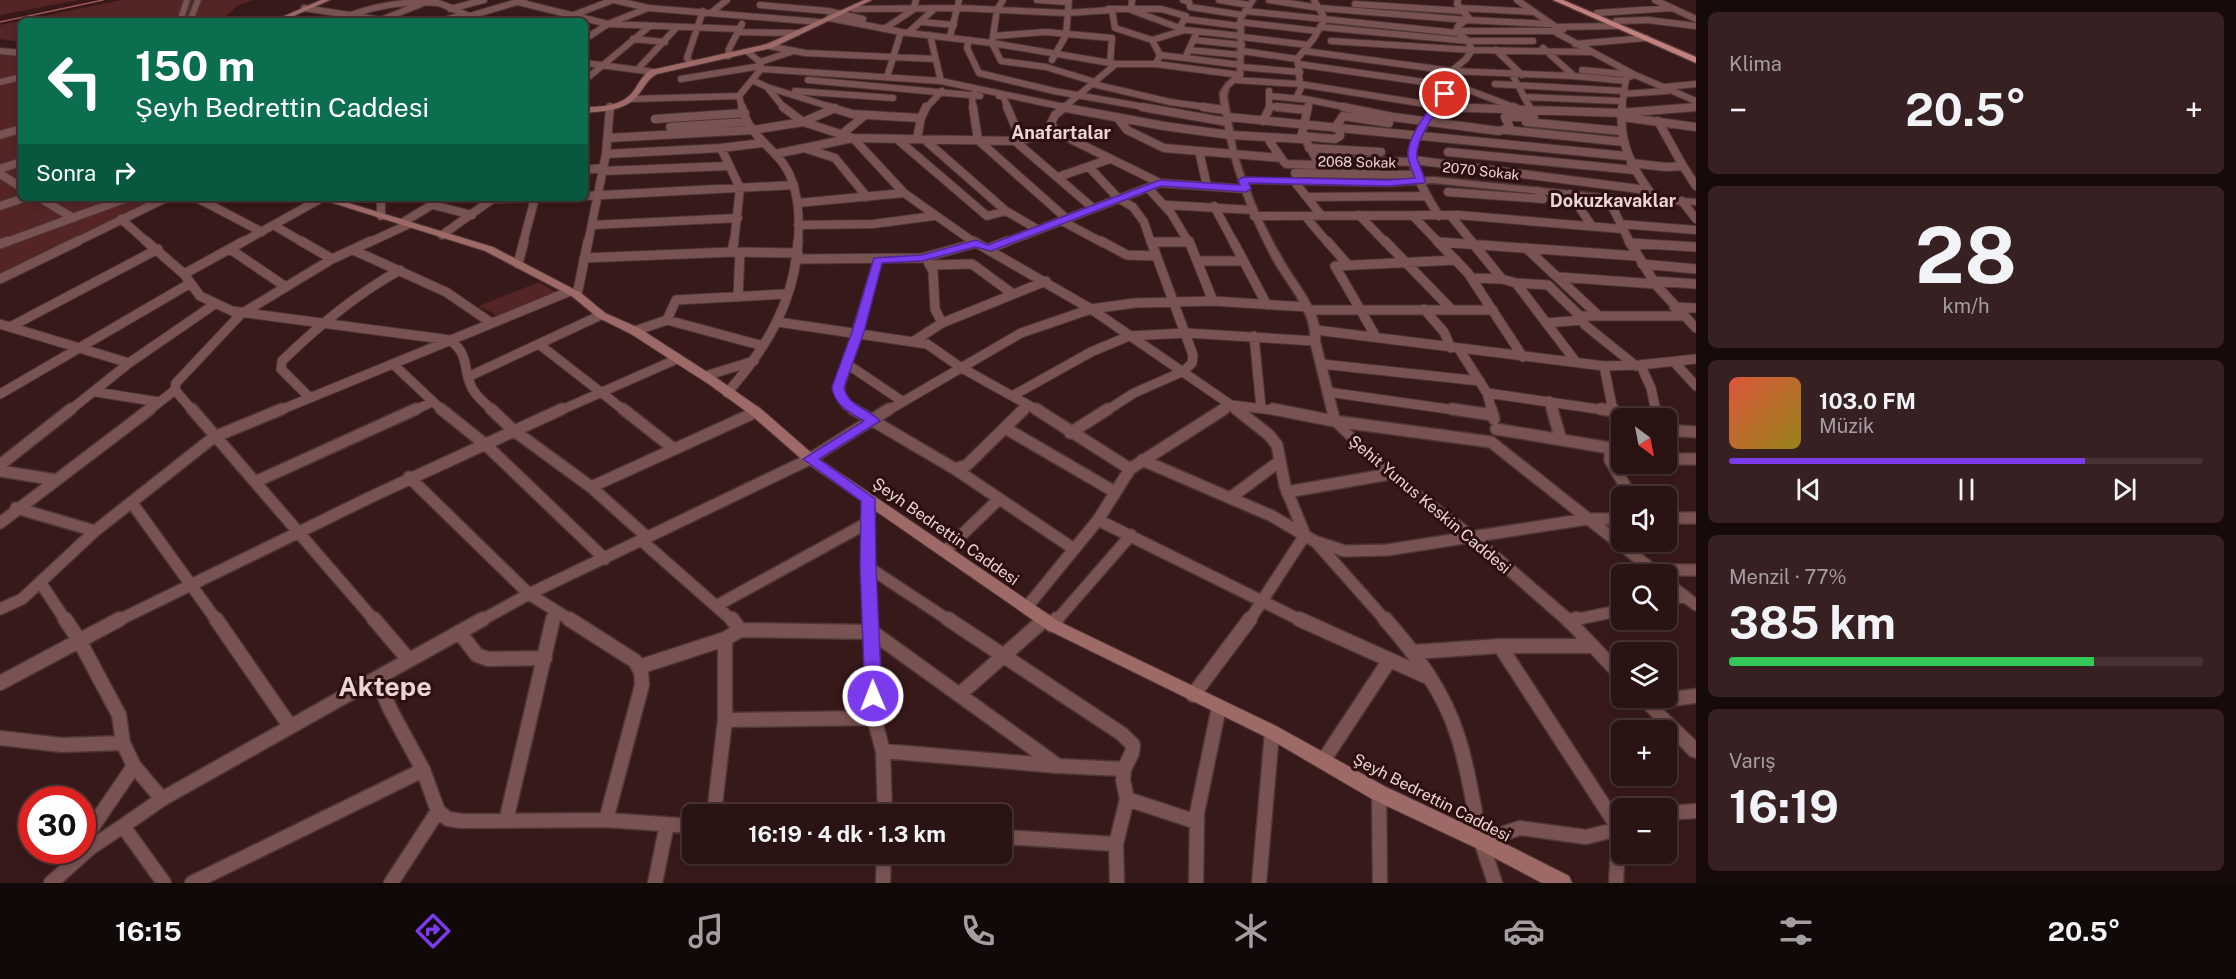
<!DOCTYPE html>
<html lang="tr">
<head>
<meta charset="utf-8">
<style>
	:root { --surface:#2a1313; --page:#362021; --text:#f1f3f6; --muted:#a59ea0; --line:#463233; --accent:#7c3aed }
	body { margin:0; font-family:"Public Sans",sans-serif; background:var(--page); color:var(--text); height:100vh; display:flex; flex-direction:column; font-size:22px; white-space:nowrap }
	* { box-sizing:border-box; margin:0 }
	p { font-size:20px; color:var(--muted) }
	.icon { flex:none; width:33px; height:33px; fill:none; stroke:currentColor; stroke-width:2; stroke-linecap:round; stroke-linejoin:round }
	.map { position:relative; flex:1; overflow:hidden }
	.side { display:flex; flex-direction:column; gap:12px; padding:12px; background:#170a0a; width:540px }
	.side>* { flex:none }
	.top-card { position:absolute; left:18px; top:18px; width:570px; height:183px; border-radius:9px; box-shadow:0 3px 9px #0003,0 0 0 2px var(--line); background:#0b6e4f; color:#fff; overflow:hidden }
	.needle { width:39px; rotate:148deg }
	.fabs { position:absolute; left:1611px; top:408px; display:grid; gap:12px }
	.fabs a { display:grid; place-items:center; width:66px; height:66px; border-radius:9px; background:var(--surface); box-shadow:0 3px 9px #0003,0 0 0 2px var(--line); font-size:30px }
	.speed { position:absolute; left:18px; top:786px; display:flex; gap:12px; font-size:30px; font-weight:700; text-align:center }
	.speed>* { display:grid; place-content:center; width:78px; height:78px; border-radius:50%; background:var(--surface); box-shadow:0 3px 9px #0003,0 0 0 2px var(--line); line-height:1 }
	.speed .limit { border:9px solid #d22; background:#fff; color:#111 }
	.pin { position:absolute; display:grid; place-items:center; width:51px; height:51px; color:#fff; margin:-26px; border:3px solid #fff; border-radius:50%; box-shadow:0 2px 6px #0007 }
	.me { position:absolute; width:66px; margin:-33px; rotate:359deg; stroke-linejoin:round; filter:drop-shadow(0 0 4px #0008) }
	.turn { display:flex; align-items:center; gap:21px; height:126px; padding:0 18px; font-size:27px }
	.turn .icon { width:78px; height:78px; stroke-width:2.5 }
	.turn b { display:block; font-size:42px; line-height:51px }
	.then { display:flex; align-items:center; height:57px; padding:0 18px; background:#0003; gap:12px; font-size:22px }
	.big { font-size:45px; font-weight:700; line-height:1.1 }
	.side .card { flex:1; display:flex; flex-direction:column; justify-content:center; gap:9px; min-width:0; padding:0 21px; border-radius:9px; background:var(--page) }
	.side .dial { align-items:center; gap:0 }
	.dial b { font-size:78px; line-height:1 }
	.song { display:flex; align-items:center; gap:18px }
	.cover { width:72px; height:72px; border-radius:9px; background:linear-gradient(135deg,hsl(10 70% 55%),hsl(50 70% 35%)) }
	.played { height:6px; border-radius:3px; background:linear-gradient(90deg,var(--accent) 75%,var(--line) 75%) }
	.keys { display:flex; justify-content:space-around; direction:ltr }
	.heat { display:flex; justify-content:space-between; align-items:center; font-size:33px; direction:ltr }
	.charge { height:9px; border-radius:4px; background:linear-gradient(90deg,#34c759 77%,var(--line) 0) }
	.trip { position:absolute; left:682px; top:804px; width:330px; height:60px; border-radius:9px; background:var(--surface); box-shadow:0 3px 9px #0003,0 0 0 2px var(--line); font-weight:700; line-height:60px; text-align:center }
	.tabs { display:flex; height:96px; justify-content:space-around; align-items:center; background:#110808; color:var(--muted) }
	.tabs .icon { width:42px; height:42px }
	.tabs .selected { color:var(--accent) }
	.tabs b { font-size:27px; color:var(--text) }
	main { display:flex; flex:1; min-height:0 }
	.map>svg:first-child { display:block }
	.green { fill:#552425 }
	.lines { fill:none; stroke-linecap:round; stroke-linejoin:round }
	.stream { stroke:#a05655; stroke-width:1.5 }
	.minor-far4-casing { stroke:#4f3536; stroke-width:8 }
	.minor-far3-casing { stroke:#4f3536; stroke-width:10 }
	.minor-far2-casing { stroke:#4f3536; stroke-width:11 }
	.minor-far1-casing { stroke:#4f3536; stroke-width:14 }
	.minor-casing { stroke:#4f3536; stroke-width:17 }
	.tertiary-casing { stroke:#4f3536; stroke-width:3 }
	.secondary-casing { stroke:#4f3536; stroke-width:2 }
	.primary-casing { stroke:#4f3536; stroke-width:3 }
	.minor-far4 { stroke:#785351; stroke-width:6 }
	.minor-far3 { stroke:#785351; stroke-width:8 }
	.minor-far2 { stroke:#785351; stroke-width:9 }
	.minor-far1 { stroke:#785351; stroke-width:11 }
	.minor { stroke:#785351; stroke-width:14 }
	.tertiary { fill:#785351; fill-rule:evenodd }
	.secondary { fill:#9d6a68; fill-rule:evenodd }
	.primary { fill:#c2817f; fill-rule:evenodd }
	.route { fill:#7c3aed; stroke:#51269a; stroke-width:1.5 }
	.labels { text-anchor:middle; stroke-width:6; stroke-linejoin:round; paint-order:stroke }
	.far-street-label { font-size:14px; fill:#ebd5d4; stroke:#2d0f10 }
	.street-label { font-size:16px; fill:#ebd5d4; stroke:#2d0f10 }
	.far-district-label { font-size:18px; font-weight:bold; fill:#ebd5d4; stroke:#2d0f10 }
	.near-district-label { font-size:27px; font-weight:bold; fill:#ebd5d4; stroke:#2d0f10 }
</style>
</head>
<body>
<main>
<div class="map">
<svg width="1696" height="883" viewBox="0 0 1696 883">
	<rect width="100%" height="100%" fill="#381919"/>
	<path class="green" d="M0 0H78L0 15Z
		M122 0H253L237 6 221 21H21V42L0 39V25Z
		M0 48 21 51V198H157L0 275Z
		M539 282 560 295 503 318 479 306Z"/>
	<g class="lines">
		<path class="stream" d="M0 22 103 0"/>
		<g class="minor-far4-casing">
			<path id="minor-far4" d="M614 0 648 8 819 22
				M1003 0 997 10 992 43 1001 61 1046 67 1095 82
				M1037 0 1068 2
				M1132 0 1131 10 1185 30 1241 36
				M1183 0 1189 2 1190 7 1242 15
				M1219 0 1249 5
				M1269 0 1320 8 1467 20
				M1314 0 1325 19 1314 38 1297 59 1298 64 1438 84
				M1517 0 1556 27 1617 26
				M1655 0 1696 19
				M518 2 608 24 738 29
				M1355 4 1463 11
				M760 5 828 11 863 19
				M304 8 387 21
				M1460 8 1534 12
				M450 9 484 0
				M854 9 959 8 1066 13 1112 10 1115 28 1152 40 1160 55 1156 64
				M1108 9H1161L1186 16 1180 27
				M1245 11 1458 33
				M712 12 727 0
				M1597 13 1672 8
				M470 16 524 0
				M829 18 901 32 992 43 1116 64H1156L1240 75
				M1185 19 1239 26
				M381 20 421 4
				M1467 20 1549 24
				M335 21C366 8 403 0 438 3 455 8 466 17 486 21
				M440 21 463 15
				M558 21 613 0
				M1616 21 1648 20 1696 26
				M922 22 954 25
				M1240 22 1318 31
				M1320 27 1468 41H1533
				M884 29 913 10 916 0
				M1564 29 1557 33 1635 75 1626 78 1622 108
				M1456 31H1559
				M738 32 797 33
				M1197 32 1185 58 1241 65
				M908 33 933 10
				M930 35 941 81
				M994 36 1045 32 1112 38 1110 63
				M950 37 959 0
				M1242 37 1308 45
				M585 39 608 24 648 8
				M633 39 665 42
				M969 40 967 48 979 73 1054 91 1150 108
				M1152 40 1185 30
				M1194 40 1242 45
				M1331 41 1472 50 1589 52
				M1575 44 1646 38
				M769 46 805 53 935 59
				M1543 48 1574 76
				M1189 50 1241 55
				M1496 50 1522 75
				M0 51 21 53
				M1242 51 1297 59
				M1304 51 1452 71 1574 76 1626 81
				M1160 55 1185 58
				M728 56 729 49 742 24
				M1052 60 1066 35 1069 0
				M760 62 791 52
				M585 63 654 72
				M691 63 687 58 703 11
				M1298 64 1300 84 1450 108
				M1241 67 1300 72
				M638 69 677 27
				M761 69 941 81 1069 108
				M1582 70 1635 75 1696 101
				M1512 74 1530 108
				M887 77 901 32
				M681 79 761 66
				M585 80 650 26
				M752 80 767 87 784 108
				M808 80 980 96
				M1234 80 1300 84 1302 86 1297 96 1300 98 1350 108
				M0 82 21 77
				M1093 84 1170 102 1213 108
				M1453 84 1516 108
				M1495 84 1623 91
				M767 87 834 108
				M1665 87 1696 84
				M795 91 893 98
				M1623 94 1667 91
				M999 96H1003L1008 108
				M1270 96 1310 100 1307 108
				M1524 97 1621 101
				M631 99 739 96
				M1270 106 1290 108
				M742 108 739 96 761 69 760 62 748 52
				M926 108 942 91
				M973 108 972 96 975 92
				M1063 108 1116 64
				M1269 108V91
				M1436 108 1445 94 1437 83 1466 59 1472 50 1468 41 1456 31 1458 26 1469 18 1457 4 1458 0
				M1680 108 1696 107"/>
		</g>
		<g class="minor-far3-casing">
			<path id="minor-far3" d="M742 107C748 133 766 142 782 162 799 184 800 216 798 243
				M783 107 803 122 853 138 1015 141 1056 132
				M829 107 852 114 919 118
				M973 107 978 140 1067 219
				M1007 107 1021 140
				M1061 107 1164 126 1230 135 1301 139
				M1065 107 1055 115 1051 123 1056 132 1160 183 1246 189
				M1142 107 1227 122
				M1203 107 1225 110
				M1277 107 1306 110
				M1343 107 1393 117 1499 131 1510 128 1505 117H1534L1529 107
				M1437 107C1428 120 1411 139 1412 157 1413 173 1430 202 1439 216
				M1441 107 1620 113 1696 107
				M1513 107 1516 108
				M1622 107C1618 144 1634 172 1656 200
				M1117 117 1127 130 1164 148 1281 158
				M1228 117 1626 156
				M1622 117 1696 127
				M655 119 745 113
				M1263 121 1270 107
				M1526 122 1621 131
				M670 127 746 122
				M1335 128 1343 116 1389 123
				M1506 130 1624 142
				M0 135 21 129
				M841 135 864 116
				M1301 136 1335 139 1340 136V129
				M608 138 753 130 803 122 835 108
				M897 139 987 216 1006 211
				M917 139 921 118 926 107
				M925 140 1006 211 1037 229
				M1015 141 1093 208
				M1270 142 1284 162
				M721 148 740 188 734 243
				M1309 148 1381 152
				M807 149 835 158 867 197
				M1199 151 1207 186
				M1448 152 1634 170
				M606 154 721 148 762 143
				M775 154 853 138 904 193 975 243
				M1316 159 1415 162
				M1414 160 1647 190
				M1631 163 1666 167 1683 166 1658 121
				M1286 164 1320 165 1302 134 1308 107
				M1683 166 1696 186
				M1089 167 1119 199 1133 207 1144 222 1151 243
				M0 169 21 162
				M585 170 602 168
				M602 171 729 166
				M1295 173 1419 175
				M0 174 21 187
				M1058 177 1110 159
				M1294 181 1321 215
				M1148 188 1171 213 1189 243
				M1448 192 1543 199 1538 191
				M1570 194 1592 226
				M585 196 794 185
				M1307 197 1426 196
				M40 198 73 218
				M197 198 262 232
				M381 198V216
				M1608 198 1630 243
				M493 199 530 198
				M1682 201 1696 219
				M798 203 904 193
				M433 205 472 215
				M1167 205 1252 210
				M0 206 24 198
				M1214 206 1234 243
				M1359 215 1386 243
				M1254 216 1458 215 1622 229
				M1305 216 1328 243
				M1413 216 1439 243
				M1451 216 1473 243
				M121 219 148 243
				M1062 221 1103 243
				M402 223 443 198
				M1620 224 1696 230
				M592 225 738 218
				M798 225 873 224 934 216
				M275 226 304 243
				M442 235 494 198
				M1152 242H1189
				M1439 242 1448 243
				M4 243 127 198
				M74 243 166 198
				M241 243 322 198
				M368 243 407 225
				M523 243 535 198
				M588 243 606 154 610 107
				M1004 243 1160 183"/>
		</g>
		<g class="minor-far2-casing">
			<path id="minor-far2" d="M146 241 184 274 200 296 232 311 450 340C470 356 462 365 471 386 475 396 485 403 493 411
				M301 241 332 259
				M973 241 1091 309 1231 405 1280 411
				M1101 241 1127 255 1156 256
				M1189 241 1213 301
				M1233 241 1267 305
				M1327 241 1348 265
				M1385 241 1451 309
				M1437 241 1468 273 1523 357
				M1471 241 1502 279
				M1629 241 1656 285 1696 328
				M1152 242H1189
				M1439 242 1636 256
				M1630 243 1696 247
				M0 244 8 241
				M1526 248 1598 315
				M230 249 286 287
				M987 249 1008 241
				M353 250 446 292 490 322
				M732 252 734 241
				M584 258 732 252 798 253
				M798 259 922 258 976 243
				M878 260 847 364 902 401
				M1199 261H1243
				M928 262 933 271 935 309 942 323
				M518 264 524 241
				M1642 264 1696 269
				M931 265 972 264 1013 294
				M184 274 244 241
				M1559 277 1655 284
				M1472 278 1502 279 1516 283 1576 362
				M0 279 78 241
				M1653 281 1696 284
				M1516 283 1548 285 1580 316 1585 325 1636 366
				M577 295 588 241
				M738 297 740 252
				M1674 307 1696 308
				M1424 309 1444 332 1451 348
				M1308 310H1493
				M1580 316H1681
				M778 322 927 344 960 367 1039 411
				M1546 323 1582 320
				M0 324 129 363
				M10 327 158 249
				M1316 330 1604 366 1639 365 1696 359
				M635 331 667 320
				M1254 336 1261 407
				M1376 337 1335 266 1456 260
				M914 341 942 323 1046 281
				M540 345 625 411
				M763 346 667 320 676 300 786 294
				M1459 349 1487 393 1492 411
				M1675 363 1696 386
				M393 364 443 411
				M847 364 839 390 846 405 856 411
				M1321 364 1480 381
				M1604 366 1613 411
				M1641 366 1651 388 1656 411
				M470 376 601 315
				M705 376 754 361
				M96 392 159 402
				M1328 392 1462 411
				M727 393C766 349 795 301 798 241
				M1487 393 1611 411
				M0 394 189 284
				M1014 395 1091 352 1129 336 1186 333 1315 341
				M310 398 281 369 282 361C318 326 356 294 400 270
				M1549 401 1552 411
				M69 411 129 363 212 306
				M148 411 175 390
				M193 411 175 390 176 383 241 314 332 259 371 241
				M278 411 568 292
				M413 411 432 402
				M559 411 677 359
				M887 411 1021 333 1091 309 1135 303 1213 301 1307 307
				M1022 411 1028 405
				M1106 411 1134 393 1184 371 1192 363 1193 355 1151 241
				M1222 411 1231 405 1238 411"/>
		</g>
		<g class="minor-far1-casing">
			<path id="minor-far1" d="M192 409 375 621
				M441 409 486 445 605 559
				M491 409 513 430 591 487 648 538
				M623 409 674 449
				M853 409 955 469 1074 549
				M1036 409 1130 469
				M1236 409 1269 435 1277 445 1285 486 1305 535 1249 621
				M1273 409 1334 421 1491 442 1658 574
				M1452 409 1493 415
				M1491 409 1494 419
				M1552 409 1561 440
				M1601 409 1613 411
				M1613 409 1622 419
				M1655 409 1657 418
				M1005 428 1115 492
				M1496 429 1610 448
				M1666 430 1696 432
				M1070 433 1108 409
				M1622 437 1610 448V460L1631 496
				M1666 459H1696
				M1142 460 1272 516 1316 542 1386 621
				M0 465 71 409
				M955 469 967 465 1024 409
				M0 471 56 480
				M409 477 529 594 572 621
				M255 482 416 409
				M591 487 756 412
				M1287 492 1390 474
				M1230 498 1280 461
				M868 499 870 621
				M132 503 217 621
				M16 508 95 531
				M1666 518H1696
				M1098 520 1302 621
				M0 523 150 409
				M642 541 733 621
				M1317 542 1345 551 1387 550 1587 519H1622
				M945 551 999 499
				M868 567 950 621
				M1652 570H1696
				M40 582 66 621
				M1666 582 1696 605
				M1666 600 1685 596
				M716 606 867 523
				M1026 608 1098 520 1130 469 1224 409
				M0 609 22 599 95 531 214 437 282 409
				M117 621 375 495 562 409
				M480 621 529 594 810 459 889 409
				M553 621 555 612
				M1056 621 1131 535
				M1569 621 1622 610"/>
		</g>
		<g class="minor-casing">
			<path id="minor" d="M65 619 79 640 119 715 123 743
				M216 619 290 726
				M374 619 409 660
				M569 619 635 661 641 672 642 685 606 820
				M732 619 740 630 872 632 1058 766
				M870 619 874 718 883 751 885 814
				M948 619 1122 734 1133 745 1132 753 1124 769
				M1299 619 1430 678
				M1385 619C1416 654 1444 692 1458 737 1469 770 1473 807 1481 841L1520 828 1586 837 1622 828
				M1569 621 1577 619
				M1052 625 1057 619
				M459 632 477 655 488 659 545 658
				M1500 646 1619 829 1616 883
				M1414 652 1500 646H1589
				M639 667 725 639 740 630
				M0 683 120 619
				M960 694 1044 620
				M1193 695 1250 619
				M1646 702 1696 696
				M725 720 874 718
				M0 738 62 745 123 743 134 766 162 799
				M883 751 1058 766 1124 769 1123 780 1127 799 1197 822
				M1323 761 1389 661
				M1379 793 1380 883
				M438 811 448 819 462 821 606 820 693 826
				M1666 813 1696 811
				M714 814 725 720V639
				M506 821 553 619
				M1002 837 1116 844 1117 883
				M1481 841 1495 883
				M82 842 134 766
				M1116 844 1127 799
				M51 883 90 848 123 826
				M164 883 123 826 162 799 377 678
				M192 883 423 770
				M391 883 438 811 423 770 390 709 377 678 483 619
				M655 883 667 824
				M883 883 884 854
				M1196 883 1197 813 1219 707
				M1259 883 1272 732"/>
		</g>
		<g class="tertiary-casing">
			<path id="tertiary" d="M184 0H190L183 21H177Z
				M195 0H201L193 21H187Z
				M1250 0H1256L1244 18 1243 75 1229 88 1227 96 1237 154 1245 178 1388 180 1433 177 1608 195 1696 199V205L1608 201 1433 183 1388 186 1247 183C1256 209 1268 234 1282 258 1296 284 1323 311 1320 341L1340 420 1394 471 1476 533 1574 617 1622 667V683L1617 681 1564 625 1466 539 1386 477 1330 423 1310 341C1313 311 1286 284 1272 258 1248 212 1230 166 1223 115 1222 107 1219 100 1220 92L1226 83 1237 74 1238 18Z
				M1634 698H1651L1696 741V758L1690 756Z"/>
		</g>
		<g class="secondary-casing">
			<path id="secondary" d="M321 0H330L282 21H273Z
				M864 0H872L772 48 657 74C647 79 645 87 638 95 626 111 603 111 585 113V107C601 107 621 106 632 93 639 84 641 76 651 70L767 44Z
				M317 198H332L493 247 581 293 605 313 639 328 718 379 761 409 815 456 1058 621 1278 727 1386 787 1488 835 1569 876 1572 883H1542L1474 847 1372 799 1266 737 1046 629 805 462 751 415 710 385 631 334 597 317 573 297 485 251Z"/>
		</g>
		<g class="primary-casing">
			<path id="primary" d="M1553 0H1563L1696 57V63Z"/>
		</g>
		<use href="#minor-far4" class="minor-far4"/>
		<use href="#minor-far3" class="minor-far3"/>
		<use href="#minor-far2" class="minor-far2"/>
		<use href="#minor-far1" class="minor-far1"/>
		<use href="#minor" class="minor"/>
		<use href="#tertiary" class="tertiary"/>
		<use href="#secondary" class="secondary"/>
		<use href="#primary" class="primary"/>
	</g>
	<path class="route" d="M1442 92 1449 94C1439 108 1414 140 1417 158 1419 165 1423 173 1425 181L1424 183 1388 186 1249 183 1251 189 1246 192 1161 186 991 251 975 247 922 261 882 263 864 332 844 387C848 407 867 407 880 421L819 459 875 499 876 567 882 696 880 701 873 703 867 701 865 696 860 567 861 501 803 459 864 421C849 412 834 405 832 387L852 332 874 258 922 255 976 240 988 245 1160 180 1240 185 1238 180 1243 177 1388 180 1415 178C1413 171 1408 162 1408 155 1407 136 1431 107 1442 92Z"/>
	<g class="labels">
		<g class="far-street-label">
			<text transform="translate(1357 162) rotate(1)" y="5">2068 Sokak</text>
			<text transform="translate(1481 171) rotate(6)" y="5">2070 Sokak</text>
		</g>
		<g class="street-label">
			<text transform="translate(1430 504) rotate(40)" y="6">Şehit Yunus Keskin Caddesi</text>
			<text transform="translate(946 531) rotate(35)" y="6">Şeyh Bedrettin Caddesi</text>
			<text transform="translate(1432 797) rotate(27)" y="6">Şeyh Bedrettin Caddesi</text>
		</g>
		<g class="far-district-label">
			<text x="1061" y="139">Anafartalar</text>
			<text x="1613" y="207">Dokuzkavaklar</text>
		</g>
		<g class="near-district-label">
			<text x="385" y="696">Aktepe</text>
		</g>
	</g>
</svg>
<div class="fabs">
<a><svg class="needle" viewBox="-14 -14 28 28"><path d="M0-13l5 13h-10z" fill="#e53935"/><path d="M0 13l5-13h-10z" fill="#a59ea0"/></svg></a>
<a><svg class="icon" aria-label="sound" viewBox="0 0 24 24"><path d="M4 9h4l5-4v14l-5-4H4zM17 9q2 3 0 6"/></svg></a>
<a><svg class="icon" aria-label="search" viewBox="0 0 24 24"><circle cx="10" cy="10" r="6"/><path d="M15 15l6 6"/></svg></a>
<a><svg class="icon" aria-label="layers" viewBox="0 0 24 24"><path d="M12 4l9 5-9 5-9-5zM3 14l9 5 9-5"/></svg></a>
<a>+</a>
<a>−</a>
</div>
<div class="speed"><div class="limit">30</div></div>
<div class="pin" style="left:1445px;top:94px;background:#d93025"><svg class="icon" aria-label="arrive" viewBox="0 0 24 24"><path d="M6 21V4h12l-3 4 3 4H6"/></svg></div>
<svg class="me" style="left:873px;top:696px" viewBox="-20 -20 40 40"><circle r="17" fill="#7c3aed" stroke="#fff" stroke-width="3"/><path d="M0-11L8 9 0 5-8 9z" fill="#fff"/></svg>
<div class="trip">16:19 · 4 dk · 1.3 km</div>
<div class="top-card">
<div class="turn"><svg class="icon" aria-label="left" viewBox="0 0 24 24"><path d="M17 20v-9H6M10 6l-5 5 5 5"/></svg><div><b>150 m</b>Şeyh Bedrettin Caddesi</div></div>
<div class="then">Sonra<svg class="icon" aria-label="right" viewBox="0 0 24 24"><path d="M7 20v-9h11M14 6l5 5-5 5"/></svg></div>
</div>
</div>
<section class="side">
<div class="card"><p>Klima</p>
<div class="heat"><a>−</a><b class="big">20.5°</b><a>+</a></div>
</div>
<div class="card dial"><b>28</b><p>km/h</p></div>
<div class="card">
<div class="song"><i class="cover"></i><div><b>103.0 FM</b><p>Müzik</p></div></div>
<div class="played"></div>
<div class="keys"><svg class="icon" aria-label="previous" viewBox="0 0 24 24"><path d="M18 5L8 12l10 7zM5 5v14"/></svg><svg class="icon" aria-label="pause" viewBox="0 0 24 24"><path d="M8 5v14M16 5v14"/></svg><svg class="icon" aria-label="next" viewBox="0 0 24 24"><path d="M6 5l10 7-10 7zM19 5v14"/></svg></div>
</div>
<div class="card"><p>Menzil · 77%</p><b class="big">385 km</b><div class="charge"></div></div>
<div class="card"><p>Varış</p><b class="big">16:19</b></div>
</section>
</main>
<nav class="tabs">
<b>16:15</b>
<svg class="icon selected" aria-label="directions" viewBox="0 0 24 24"><path d="M12 3l9 9-9 9-9-9zM9 14v-3h6M13 9l2 2-2 2"/></svg>
<svg class="icon" aria-label="music" viewBox="0 0 24 24"><path d="M9 18V5l10-2v13"/><circle cx="6" cy="18" r="3"/><circle cx="16" cy="16" r="3"/></svg>
<svg class="icon" aria-label="phone" viewBox="0 0 24 24"><path d="M5 4h4l2 5-3 2q2 4 5 5l2-3 5 2v4C11 20 4 13 5 4z"/></svg>
<svg class="icon" aria-label="climate" viewBox="0 0 24 24"><path d="M12 3v18M4 7l16 10M4 17L20 7"/></svg>
<svg class="icon" aria-label="car" viewBox="0 0 24 24"><path d="M5 17H2v-5l4-1 3-4h7l3 4 3 1v5h-3M9 17h6M6 11h13"/><circle cx="7" cy="17" r="2"/><circle cx="17" cy="17" r="2"/></svg>
<svg class="icon" aria-label="filters" viewBox="0 0 24 24"><path d="M4 7h16M4 17h16"/><circle cx="9" cy="7" r="2"/><circle cx="15" cy="17" r="2"/></svg>
<b>20.5°</b>
</nav>
</body>
</html>
